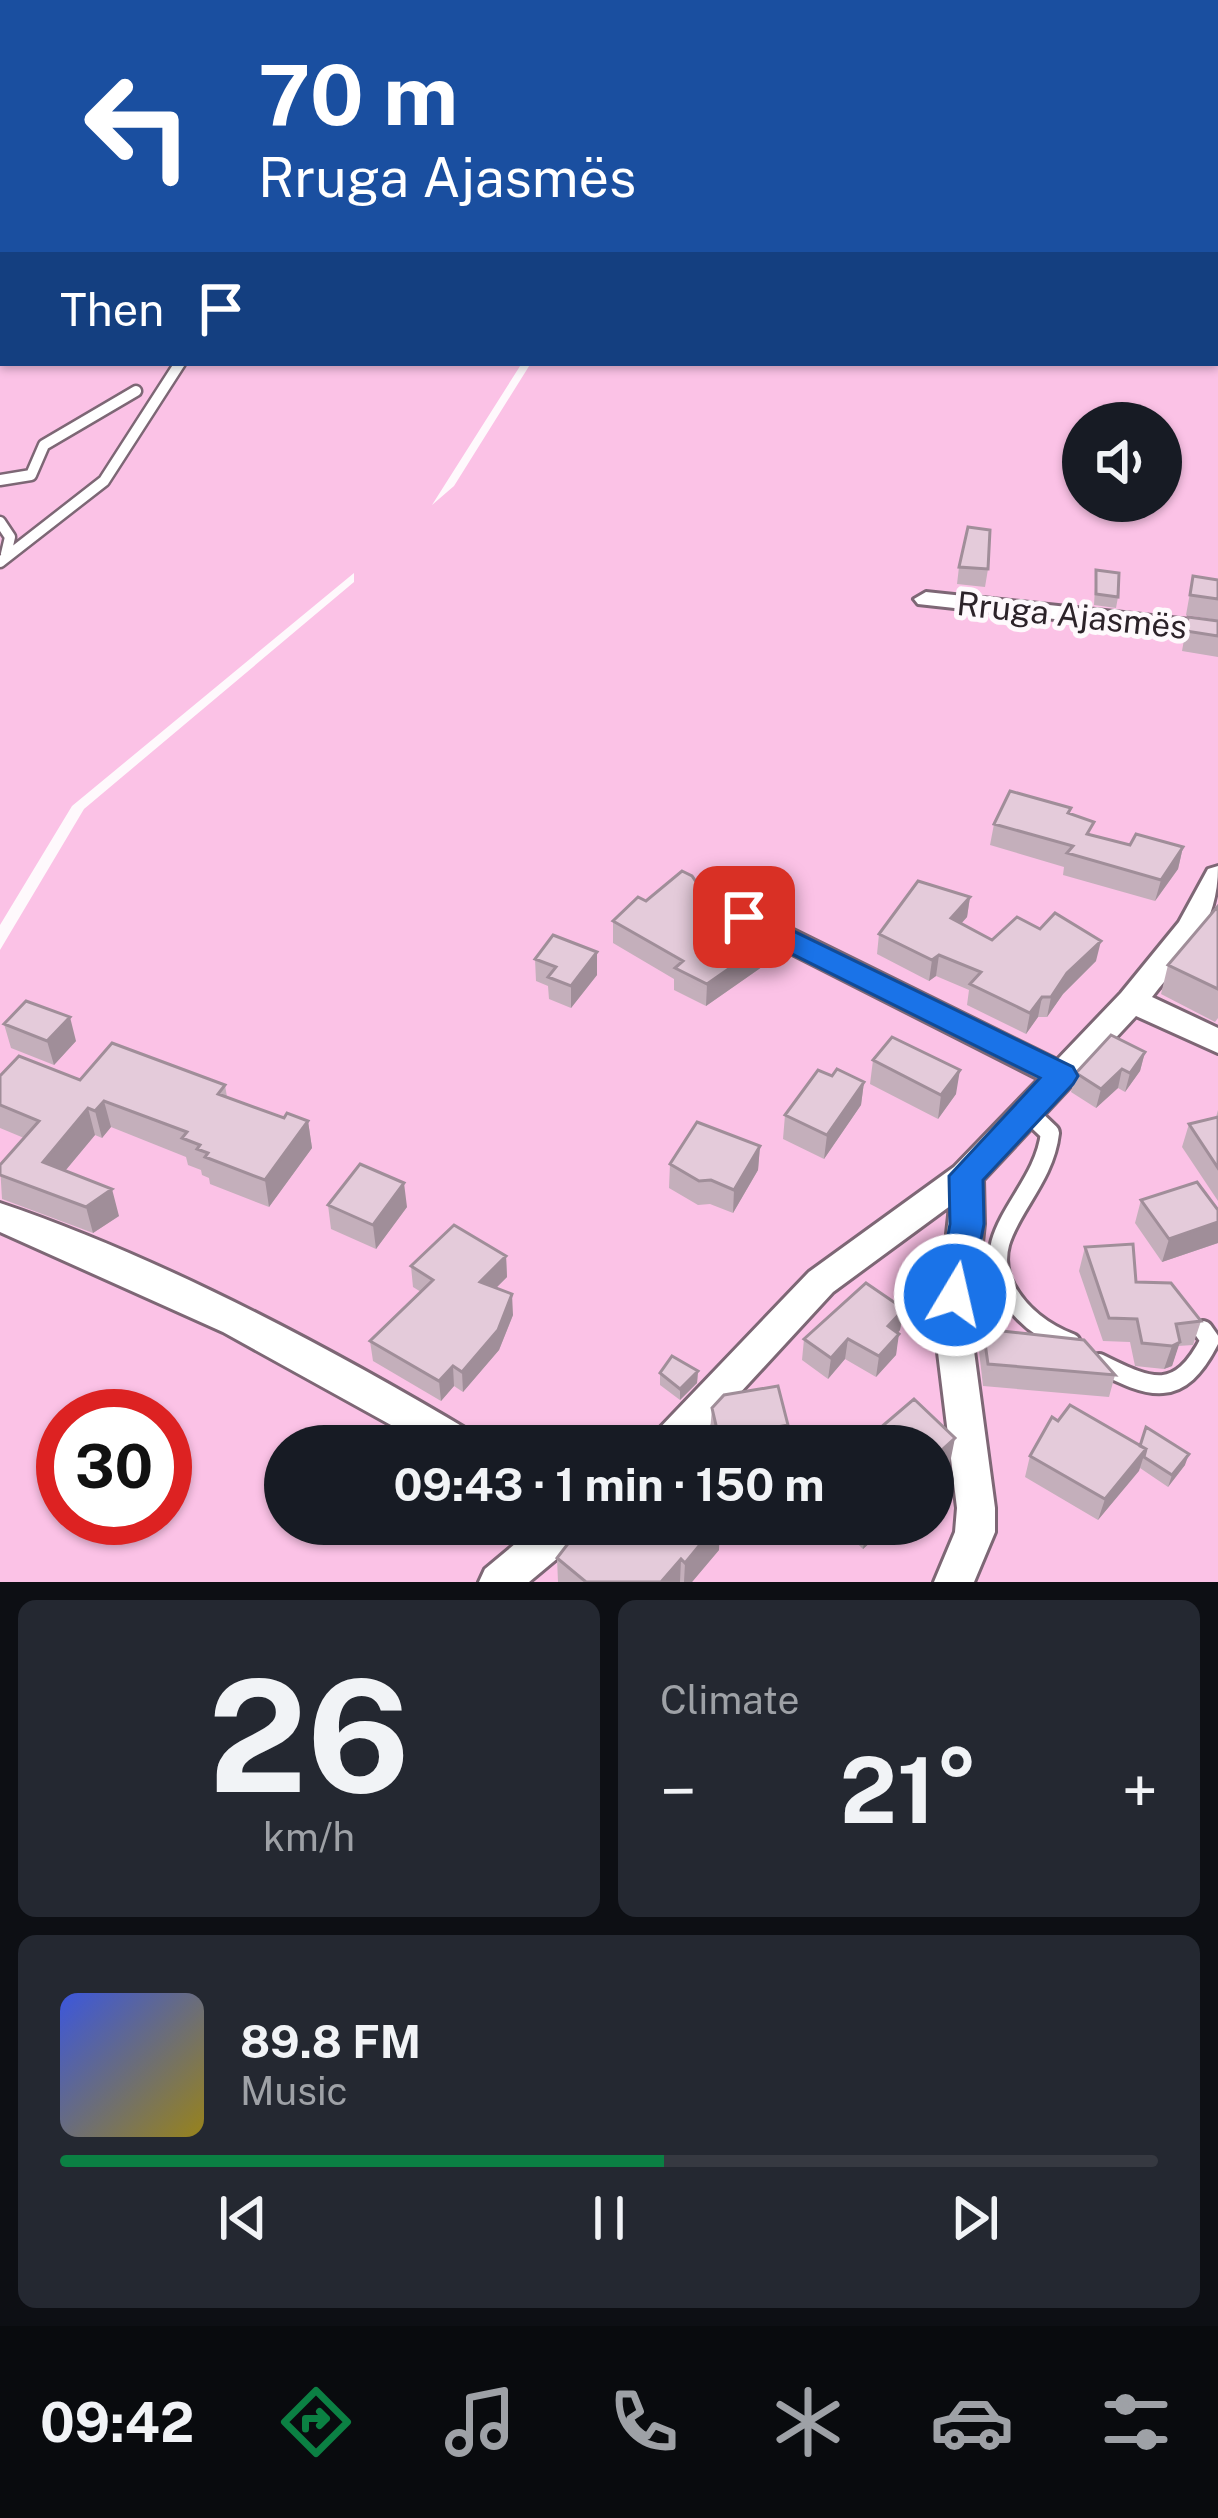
<!DOCTYPE html>
<html lang="en">
<head>
<meta charset="utf-8">
<style>
	:root { --surface:#171b24; --page:#242831; --text:#f1f3f6; --muted:#9ea1a6; --line:#363941; --accent:#0b8043 }
	body { margin:0; font-family:"Public Sans",sans-serif; background:var(--page); color:var(--text); height:100vh; display:flex; flex-direction:column; font-size:45px; white-space:nowrap }
	* { box-sizing:border-box; margin:0 }
	p { font-size:39px; color:var(--muted) }
	.icon { flex:none; width:66px; height:66px; fill:none; stroke:currentColor; stroke-width:2; stroke-linecap:round; stroke-linejoin:round }
	.map { position:relative; height:1582px; overflow:hidden }
	.drawer { display:flex; flex-direction:column; gap:18px; padding:18px; background:#0d0f14; flex:1 }
	.drawer>* { flex:none }
	.hud { position:absolute; left:0px; top:0px; width:1218px; height:366px; box-shadow:0 3px 9px #0004; background:#1a4fa0; color:#fff; overflow:hidden }
	.fabs { position:absolute; left:1062px; top:402px; display:grid; gap:24px }
	.fabs a { display:grid; place-items:center; width:120px; height:120px; border-radius:50%; background:var(--surface); box-shadow:0 3px 9px #0004; font-size:60px }
	.speed { position:absolute; left:36px; top:1389px; display:flex; gap:24px; font-size:60px; font-weight:700; text-align:center }
	.speed>* { display:grid; place-content:center; width:156px; height:156px; border-radius:50%; background:var(--surface); box-shadow:0 3px 9px #0004; line-height:1 }
	.speed .limit { border:18px solid #d22; background:#fff; color:#111 }
	.pin { position:absolute; display:grid; place-items:center; width:102px; height:102px; color:#fff; margin:-51px; border-radius:24px; box-shadow:0 6px 18px #0006 }
	.me { position:absolute; width:132px; margin:-66px; rotate:9deg; stroke-linejoin:round; filter:drop-shadow(0 0 9px #0008) }
	.turn { display:flex; align-items:center; gap:42px; height:252px; padding:0 60px; font-size:54px }
	.turn .icon { width:156px; height:156px; stroke-width:2.5 }
	.turn b { display:block; font-size:84px; line-height:102px }
	.then { display:flex; align-items:center; height:114px; padding:0 60px; background:#0003; gap:24px; font-size:45px }
	.big { font-size:90px; font-weight:700; line-height:1.1 }
	.drawer .card { flex:1; display:flex; flex-direction:column; justify-content:center; gap:18px; min-width:0; padding:0 42px; border-radius:18px; background:var(--page) }
	.drawer .dial { align-items:center; gap:0 }
	.dial b { font-size:156px; line-height:1 }
	.song { display:flex; align-items:center; gap:36px }
	.cover { width:144px; height:144px; border-radius:18px; background:linear-gradient(135deg,hsl(230 70% 55%),hsl(50 70% 35%)) }
	.played { height:12px; border-radius:6px; background:linear-gradient(90deg,var(--accent) 55%,var(--line) 55%) }
	.keys { display:flex; justify-content:space-around; direction:ltr }
	.heat { display:flex; justify-content:space-between; align-items:center; font-size:66px; direction:ltr }
	.drawer .tiles { flex:1; display:grid; gap:18px; grid-template-columns:1fr 1fr }
	.card:last-child { grid-column:span 2 }
	.trip { position:absolute; left:264px; top:1425px; width:690px; height:120px; border-radius:60px; background:var(--surface); box-shadow:0 3px 9px #0004; font-weight:700; line-height:120px; text-align:center }
	.dock { display:flex; height:192px; justify-content:space-around; align-items:center; background:#090b0e; color:var(--muted) }
	.dock .icon { width:84px; height:84px }
	.dock .on { color:var(--accent) }
	.dock b { font-size:54px; color:var(--text) }
	.map>svg:first-child { display:block }
	.green { fill:#fbc2e6; fill-rule:evenodd }
	.lines { fill:none; stroke-linecap:round; stroke-linejoin:round }
	.river { fill:#9ceeb5; fill-rule:evenodd }
	.service-far1-casing { stroke:#7d6775; stroke-width:15 }
	.service-casing { stroke:#7d6775; stroke-width:24 }
	.minor-casing { stroke:#7d6775; stroke-width:6 }
	.path { stroke:#b0a9ad; stroke-width:3; stroke-dasharray:1.5 6; stroke-linecap:butt }
	.service-far1 { stroke:#fff; stroke-width:10 }
	.service { stroke:#fff; stroke-width:18 }
	.minor { fill:#fff; fill-rule:evenodd }
	.wall { fill:#c4afbb }
	.shaded-wall { fill:#a08e99 }
	.building { fill:#e4cbda; stroke:#a08e99; stroke-width:3 }
	.route { fill:#1a73e8; stroke:#114b97; stroke-width:3 }
	.labels { text-anchor:middle; stroke-width:10; stroke-linejoin:round; paint-order:stroke }
	.street-label { font-size:33px; fill:#2c2329; stroke:#fef9fc }
</style>
</head>
<body>
<div class="map">
<svg width="1218" height="1582" viewBox="0 0 1218 1582">
	<rect width="100%" height="100%" fill="#fef9fc"/>
	<path class="green" d="M0 0H714L3 3V363H522L432 505 454 486 531 363H1215V3H721L1218 0V1582H0V950L84 809 354 582V573L72 806 0 925ZM1083 423H1161V501H1083ZM63 1416H165V1518H63ZM285 1446H933V1524H285Z"/>
	<g class="lines">
		<path class="river" d="M572 0H596L598 3H574Z
			M0 204H3V222H0Z"/>
		<g class="service-far1-casing">
			<path id="service-far1" d="M0 480 31 475 44 445 136 391
				M0 522 10 537 6 554
				M0 562 104 481 180 363"/>
		</g>
		<g class="service-casing">
			<path id="service" d="M1027 1111 1050 1133C1043 1195 975 1233 1006 1289 1021 1316 1043 1332 1071 1343
				M1099 1363C1151 1389 1179 1401 1210 1340L1203 1330"/>
		</g>
		<g class="minor-casing">
			<path id="minor" d="M926 592 1218 623V637L918 604 914 599Z
				M1218 866C1218 927 1188 951 1152 997L1218 1028V1053L1136 1016 983 1180 984 1224 972 1336 995 1508V1532L974 1582H934L955 1532 957 1508 936 1336 950 1206 833 1292 691 1446H648L654 1434 809 1272 954 1167 1039 1079 743 929 738 922 743 915H763L1057 1060 1121 993 1179 922 1208 869Z
				M0 1203C160 1257 331 1348 475 1434L481 1446H429L223 1332 0 1232Z
				M539 1524H589L583 1537 529 1582H479L485 1569Z"/>
		</g>
		<path class="path" d="M343 3 356 0"/>
		<use href="#service-far1" class="service-far1"/>
		<use href="#service" class="service"/>
		<use href="#minor" class="minor"/>
	</g>
	<path class="wall" d="M959 567 988 569 985 587 957 584Z
		M1096 570 1118 597 1116 608 1094 605Z
		M1193 576 1218 580V620L1186 615Z
		M1188 617 1218 621V657L1182 651Z
		M1071 808 1070 813 1091 835 1130 845 1183 847 1178 869 1155 901 1063 875 1064 867 990 845 994 824Z
		M970 897 967 917 961 924 992 940 1096 961 1063 994 1047 1017H1038L1026 1034 967 1005 969 990 936 976 929 981 877 954 879 934Z
		M646 901 721 918 782 953 706 1006 674 990V979L613 943V921Z
		M1218 906V1018L1215 1022 1161 994 1168 965Z
		M535 959 597 975 571 1008 549 999 548 986 536 981Z
		M4 1024 76 1041 54 1065 11 1048Z
		M1145 1052 1140 1071 1125 1092 1118 1088 1096 1108 1071 1092 1076 1073Z
		M873 1060 956 1094 938 1119 870 1084Z
		M0 1076 225 1085 227 1097 284 1118 308 1121 312 1148 269 1207 210 1184 209 1178 202 1175 201 1170 188 1165 186 1157 111 1127 102 1138 95 1135 65 1171 119 1216 93 1233 2 1199 0 1165 24 1138 0 1128Z
		M832 1076 864 1082 861 1105 824 1159 783 1139 785 1115Z
		M1218 1110V1201L1182 1147 1189 1124 1216 1117Z
		M760 1146 758 1170 733 1213 710 1204 698 1205 669 1188 670 1164Z
		M1141 1200 1218 1243 1162 1262 1135 1223Z
		M328 1205 407 1207 376 1249 331 1229Z
		M1085 1247 1136 1282 1201 1321 1193 1345 1178 1346 1172 1366 1164 1369 1135 1366 1130 1342 1103 1341 1079 1271Z
		M506 1256 507 1277 496 1288 513 1315 499 1350 463 1392 454 1386 441 1401 373 1361 370 1341 421 1292 413 1287 411 1266Z
		M904 1309 900 1330 898 1333 896 1355 876 1377 845 1359 828 1379 802 1360 804 1339Z
		M983 1329 1115 1375 1109 1397 983 1386 979 1351Z
		M698 1371 697 1383 680 1400 660 1385V1373Z
		M712 1408 788 1425 786 1446H714L710 1432Z
		M1058 1421 1140 1446 1185 1465 1168 1487 1140 1468 1098 1520 1025 1477 1030 1456Z
		M837 1524H891L863 1549Z
		M719 1550 692 1582H558L557 1558Z"/>
	<path class="shaded-wall" d="M1183 847 1178 869 1155 901 1161 880Z
		M970 897 967 917 948 938 951 918Z
		M783 931 782 953 706 1006 707 984Z
		M1101 941 1096 961 1063 994 1047 1017 1051 997 1067 973Z
		M597 952V975L571 1008V986Z
		M939 955 936 976 929 981 932 960Z
		M1042 997 1038 1017 1026 1034 1030 1013Z
		M70 1017 76 1041 54 1065 47 1041Z
		M1145 1052 1140 1071 1125 1092 1130 1073Z
		M1122 1069 1118 1088 1096 1108 1101 1089Z
		M960 1070 956 1094 938 1119 941 1095Z
		M864 1082 861 1105 824 1159 827 1135Z
		M104 1101 111 1127 102 1138 95 1111Z
		M88 1108 95 1135 50 1189 43 1162Z
		M308 1121 312 1148 269 1207 265 1180Z
		M760 1146 758 1170 733 1213 734 1190Z
		M404 1183 407 1207 376 1249 373 1225Z
		M112 1189 119 1216 93 1233 86 1207Z
		M1218 1222V1243L1162 1262 1169 1239Z
		M506 1256 507 1277 481 1303 480 1282Z
		M512 1294 513 1315 499 1350 463 1392 462 1372Z
		M904 1309 900 1330 885 1347 888 1326Z
		M899 1334 896 1355 876 1377 879 1356Z
		M848 1339 845 1359 828 1379 831 1358Z
		M1180 1342 1172 1366 1164 1369 1172 1346Z
		M453 1366 454 1386 441 1401 439 1381Z
		M698 1371 697 1383 680 1400V1389Z
		M955 1438 948 1473 933 1486V1458Z
		M1146 1449 1139 1471 1098 1520 1105 1499Z
		M1189 1454 1185 1465 1168 1487 1172 1475Z
		M717 1524H720L719 1550 692 1582H684L685 1563Z
		M867 1524H891L863 1549Z
		M681 1559 680 1582H661Z"/>
	<path class="building" d="M968 527 990 530 988 569 959 567Z
		M1096 570 1119 573 1118 597 1096 594Z
		M1193 576 1218 580V599L1190 595Z
		M1188 617 1218 621V636L1186 631Z
		M1010 791 1071 808 1068 813 1094 822 1087 834 1130 845 1136 834 1183 847 1161 880 1067 853 1073 846 994 824Z
		M682 871 692 876 721 918 737 908 783 931 707 984 675 968 683 961 613 921 638 897 646 901Z
		M918 881 970 897 951 918 992 940 1017 917 1040 929 1055 913 1101 941 1067 973 1051 997H1042L1030 1013 970 984 981 972 939 955 932 960 879 934Z
		M1218 906V989L1168 965Z
		M553 935 597 952 571 986 548 977 556 967 535 959Z
		M26 1001 70 1017 47 1041 4 1024Z
		M1111 1035 1145 1052 1130 1073 1122 1069 1101 1089 1076 1073Z
		M892 1037 960 1070 941 1095 873 1060Z
		M112 1043 225 1085 218 1094 284 1118 287 1113 308 1121 265 1180 205 1157 208 1153 197 1149 200 1145 182 1138 187 1132 104 1101 95 1111 88 1108 43 1162 112 1189 86 1207 0 1175V1165L39 1121 0 1105V1076L19 1056 80 1080Z
		M837 1069 864 1082 827 1135 785 1115 818 1070 832 1076Z
		M1218 1117V1168L1189 1124Z
		M697 1122 760 1146 734 1190 711 1180 699 1181 670 1164Z
		M360 1164 404 1183 373 1225 328 1205Z
		M1197 1182 1218 1210V1222L1169 1239 1141 1200Z
		M454 1225 506 1256 480 1282 512 1294 498 1330 462 1372 453 1366 439 1381 370 1341 433 1280 411 1266Z
		M1133 1244 1136 1282 1171 1283 1201 1321 1176 1324 1180 1342 1172 1346 1142 1343 1137 1319 1109 1318 1085 1247Z
		M866 1283 904 1309 888 1326 899 1334 879 1356 848 1339 831 1358 804 1339Z
		M983 1329 1084 1340 1115 1375 988 1364Z
		M672 1356 698 1371 680 1389 660 1373Z
		M778 1386 788 1425 719 1438 712 1408 724 1395Z
		M914 1399 955 1438 933 1458V1446H859Z
		M1070 1405 1146 1449 1105 1499 1030 1456 1052 1417 1058 1421Z
		M1146 1427 1189 1454 1172 1475 1144 1457 1146 1449 1140 1446Z
		M583 1524H717L685 1563 681 1559 661 1582H586L557 1558Z"/>
	<path class="route" d="M744 907 1073 1067 1078 1076 1073 1084 983 1180 984 1224 968 1306 955 1310 942 1306 937 1295 950 1224 949 1176 1040 1078 734 925 729 917 734 910Z"/>
	<g class="labels">
		<g class="street-label">
			<text transform="translate(1072 615) rotate(6)" y="12">Rruga Ajasmës</text>
		</g>
	</g>
</svg>
<div class="fabs">
<a><svg class="icon" aria-label="sound" viewBox="0 0 24 24"><path d="M4 9h4l5-4v14l-5-4H4zM17 9q2 3 0 6"/></svg></a>
</div>
<div class="speed"><div class="limit">30</div></div>
<div class="pin" style="left:744px;top:917px;background:#d93025"><svg class="icon" aria-label="arrive" viewBox="0 0 24 24"><path d="M6 21V4h12l-3 4 3 4H6"/></svg></div>
<svg class="me" style="left:955px;top:1295px" viewBox="-20 -20 40 40"><circle r="17" fill="#1a73e8" stroke="#fff" stroke-width="3"/><path d="M0-11L8 9 0 5-8 9z" fill="#fff"/></svg>
<div class="trip">09:43 · 1 min · 150 m</div>
<div class="hud">
<div class="turn"><svg class="icon" aria-label="left" viewBox="0 0 24 24"><path d="M17 20v-9H6M10 6l-5 5 5 5"/></svg><div><b>70 m</b>Rruga Ajasmës</div></div>
<div class="then">Then<svg class="icon" aria-label="arrive" viewBox="0 0 24 24"><path d="M6 21V4h12l-3 4 3 4H6"/></svg></div>
</div>
</div>
<section class="drawer">
<div class="tiles">
<div class="card dial"><b>26</b><p>km/h</p></div>
<div class="card"><p>Climate</p>
<div class="heat"><a>−</a><b class="big">21°</b><a>+</a></div>
</div>
<div class="card">
<div class="song"><i class="cover"></i><div><b>89.8 FM</b><p>Music</p></div></div>
<div class="played"></div>
<div class="keys"><svg class="icon" aria-label="previous" viewBox="0 0 24 24"><path d="M18 5L8 12l10 7zM5 5v14"/></svg><svg class="icon" aria-label="pause" viewBox="0 0 24 24"><path d="M8 5v14M16 5v14"/></svg><svg class="icon" aria-label="next" viewBox="0 0 24 24"><path d="M6 5l10 7-10 7zM19 5v14"/></svg></div>
</div>
</div>
</section>
<nav class="dock">
<b>09:42</b>
<svg class="icon on" aria-label="directions" viewBox="0 0 24 24"><path d="M12 3l9 9-9 9-9-9zM9 14v-3h6M13 9l2 2-2 2"/></svg>
<svg class="icon" aria-label="music" viewBox="0 0 24 24"><path d="M9 18V5l10-2v13"/><circle cx="6" cy="18" r="3"/><circle cx="16" cy="16" r="3"/></svg>
<svg class="icon" aria-label="phone" viewBox="0 0 24 24"><path d="M5 4h4l2 5-3 2q2 4 5 5l2-3 5 2v4C11 20 4 13 5 4z"/></svg>
<svg class="icon" aria-label="climate" viewBox="0 0 24 24"><path d="M12 3v18M4 7l16 10M4 17L20 7"/></svg>
<svg class="icon" aria-label="car" viewBox="0 0 24 24"><path d="M5 17H2v-5l4-1 3-4h7l3 4 3 1v5h-3M9 17h6M6 11h13"/><circle cx="7" cy="17" r="2"/><circle cx="17" cy="17" r="2"/></svg>
<svg class="icon" aria-label="filters" viewBox="0 0 24 24"><path d="M4 7h16M4 17h16"/><circle cx="9" cy="7" r="2"/><circle cx="15" cy="17" r="2"/></svg>
</nav>
</body>
</html>
